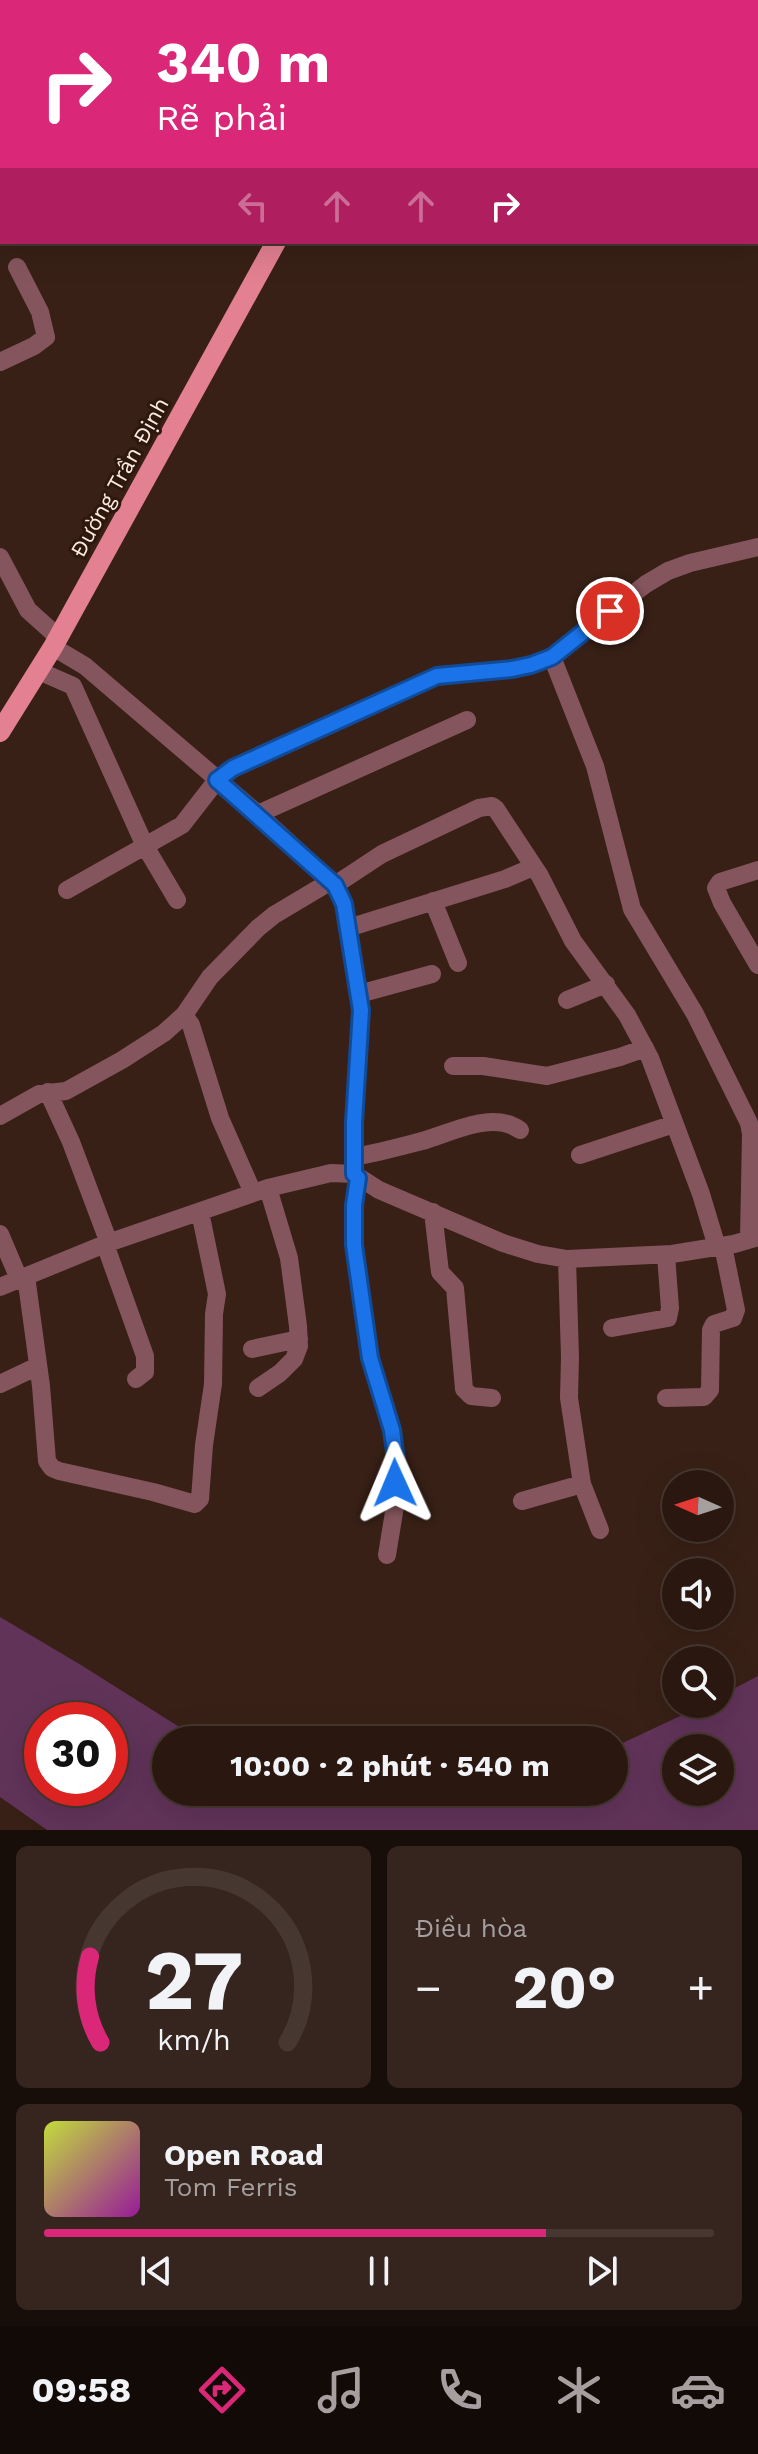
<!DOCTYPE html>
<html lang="vi">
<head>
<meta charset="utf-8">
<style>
	:root { --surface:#2a1810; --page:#36251e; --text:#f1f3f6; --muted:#a5a09f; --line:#463730; --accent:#db2777 }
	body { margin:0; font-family:"Work Sans",sans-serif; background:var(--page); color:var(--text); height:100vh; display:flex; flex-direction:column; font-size:30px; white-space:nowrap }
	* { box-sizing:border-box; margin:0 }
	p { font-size:26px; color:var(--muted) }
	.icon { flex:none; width:44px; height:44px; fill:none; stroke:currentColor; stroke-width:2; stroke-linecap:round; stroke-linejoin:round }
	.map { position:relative; height:1830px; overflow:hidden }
	.sheet { display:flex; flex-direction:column; gap:16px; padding:16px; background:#170d09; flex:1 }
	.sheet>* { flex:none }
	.banner { position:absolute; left:0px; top:0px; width:758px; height:244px; box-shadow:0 8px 32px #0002,0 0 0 2px var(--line); background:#db2777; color:#fff; overflow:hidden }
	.needle { width:52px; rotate:273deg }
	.tools { position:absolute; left:662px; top:1470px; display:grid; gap:16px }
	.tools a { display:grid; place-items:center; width:72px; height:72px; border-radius:50%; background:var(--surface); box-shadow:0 8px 32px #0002,0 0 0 2px var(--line); font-size:40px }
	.speed { position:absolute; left:24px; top:1702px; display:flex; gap:16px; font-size:40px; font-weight:700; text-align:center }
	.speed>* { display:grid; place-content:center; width:104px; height:104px; border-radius:50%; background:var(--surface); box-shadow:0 8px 32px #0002,0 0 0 2px var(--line); line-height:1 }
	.speed .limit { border:12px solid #d22; background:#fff; color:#111 }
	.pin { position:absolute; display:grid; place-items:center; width:68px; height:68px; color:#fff; margin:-34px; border:4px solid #fff; border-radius:50%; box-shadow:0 2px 8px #0007 }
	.me { position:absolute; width:88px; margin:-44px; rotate:359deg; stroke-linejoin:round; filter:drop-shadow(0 0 6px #0008) }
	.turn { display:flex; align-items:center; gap:28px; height:168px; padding:0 24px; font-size:36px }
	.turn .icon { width:104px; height:104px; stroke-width:2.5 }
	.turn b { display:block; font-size:56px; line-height:68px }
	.lanes { display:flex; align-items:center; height:76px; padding:0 24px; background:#0003; justify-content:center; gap:40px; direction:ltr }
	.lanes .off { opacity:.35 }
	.big { font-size:60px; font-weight:700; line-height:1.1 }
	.sheet .widget { flex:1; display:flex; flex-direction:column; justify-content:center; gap:12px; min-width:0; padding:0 28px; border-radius:12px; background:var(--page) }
	.sheet .dial { align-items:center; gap:0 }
	.dial svg { height:208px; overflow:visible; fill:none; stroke:var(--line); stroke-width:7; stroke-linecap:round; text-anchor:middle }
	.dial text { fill:var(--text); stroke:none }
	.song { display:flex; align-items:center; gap:24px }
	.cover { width:96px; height:96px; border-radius:12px; background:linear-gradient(135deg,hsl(70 70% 55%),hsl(300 70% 35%)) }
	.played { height:8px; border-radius:4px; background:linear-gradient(90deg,var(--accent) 75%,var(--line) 75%) }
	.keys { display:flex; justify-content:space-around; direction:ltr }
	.heat { display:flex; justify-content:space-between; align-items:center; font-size:44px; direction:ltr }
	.sheet .tiles { flex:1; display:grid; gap:16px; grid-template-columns:1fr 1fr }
	.widget:last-child { grid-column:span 2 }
	.trip { position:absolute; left:152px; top:1726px; width:476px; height:80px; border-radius:40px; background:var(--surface); box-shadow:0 8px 32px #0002,0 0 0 2px var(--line); font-weight:700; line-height:80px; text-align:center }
	.tabs { display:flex; height:128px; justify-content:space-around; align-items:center; background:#110a06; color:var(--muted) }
	.tabs .icon { width:56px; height:56px }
	.tabs .on { color:var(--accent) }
	.tabs b { font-size:36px; color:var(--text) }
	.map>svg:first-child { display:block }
	.water { fill:#613359; fill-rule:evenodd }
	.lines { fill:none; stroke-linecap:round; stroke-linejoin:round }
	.minor { stroke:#85555d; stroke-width:18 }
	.major { stroke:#e38092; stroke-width:20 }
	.route-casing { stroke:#114b97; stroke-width:20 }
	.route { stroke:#1a73e8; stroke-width:14 }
	.labels { text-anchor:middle; stroke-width:6; stroke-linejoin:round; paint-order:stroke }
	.street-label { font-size:22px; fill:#fbeae3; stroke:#2e170d }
</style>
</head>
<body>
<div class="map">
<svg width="758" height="1830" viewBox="0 0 758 1830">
	<rect width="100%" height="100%" fill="#382016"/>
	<path class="water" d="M0 1617 81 1665 200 1740H166V1792H614V1747L706 1704H720V1696L758 1676V1830H47L0 1797ZM42 1720H110V1788H42ZM676 1748H720V1792H676Z"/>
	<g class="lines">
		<path class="minor" d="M539 0 541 2
			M140 2 143 0
			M665 2 667 0
			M0 72 2 71
			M0 362 34 346 46 337 40 312 17 267
			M0 557 28 610 58 637
			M53 647 85 666 258 814 335 885 344 904 361 1010 354 1122V1174
			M552 657 595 766 632 909 695 1014 749 1123 751 1134 749 1239
			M39 671 73 686 145 846 177 900
			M258 814 467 720
			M758 870 720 882 716 888 722 903 758 965
			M335 885 382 854 479 808 492 806 496 809 540 876 573 941 627 1015 650 1058 701 1194 717 1247
			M67 890 182 825 217 780 233 768 437 676 512 669 531 665 552 657 646 584 668 571 690 563 758 547
			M433 901 458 963
			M348 928 505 879 533 867
			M359 994 432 974
			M567 1000 606 984
			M184 1015 191 1025 220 1118 253 1193
			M453 1066H483L547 1076 620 1057 645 1048
			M48 1092 71 1142 109 1243
			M0 1116 39 1094 66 1091 122 1060 164 1033 184 1015 210 977 258 928 274 915 331 881
			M580 1155 674 1124
			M354 1157C377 1153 399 1147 422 1141 451 1133 492 1110 520 1130
			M358 1178 354 1205V1245L370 1358 392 1430 396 1460 395 1506 387 1555
			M433 1212 440 1272 455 1288 464 1389 471 1396 492 1398
			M0 1234 19 1279
			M105 1244 145 1356V1372L136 1379
			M567 1259 570 1357 569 1398 582 1484 600 1530
			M26 1276 41 1386 47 1461 52 1468 59 1471 153 1492 195 1504 200 1499 204 1445 213 1384 214 1314 217 1294 200 1212
			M0 1287 105 1244 268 1188 331 1173 354 1174 379 1190 503 1243 538 1254 567 1259 672 1254 734 1244 758 1237
			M612 1328 668 1318 670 1308 666 1255
			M252 1349 299 1339
			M0 1384 38 1366
			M258 1388 280 1373 294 1359 299 1346 298 1326 289 1258 268 1188
			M666 1398 704 1397 710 1390 711 1330 714 1324 733 1318 736 1310 723 1246
			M522 1501 582 1484"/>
		<path class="major" d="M408 2 410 0
			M0 732 53 647 276 242"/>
	</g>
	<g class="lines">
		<g class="route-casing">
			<path id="route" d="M395 1483 396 1460 392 1430 370 1358 354 1245V1205L358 1178 354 1174V1122L361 1010 344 904 335 885 217 780 233 768 437 676 512 669 531 665 552 657 610 611"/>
		</g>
		<use href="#route" class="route"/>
	</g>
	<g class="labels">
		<g class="street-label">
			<text transform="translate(119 477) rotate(-61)" y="8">Đường Trần Định</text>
		</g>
	</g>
</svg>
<div class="tools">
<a><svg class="needle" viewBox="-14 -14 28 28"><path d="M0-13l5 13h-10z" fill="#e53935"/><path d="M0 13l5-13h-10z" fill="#a5a09f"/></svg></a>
<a><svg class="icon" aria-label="sound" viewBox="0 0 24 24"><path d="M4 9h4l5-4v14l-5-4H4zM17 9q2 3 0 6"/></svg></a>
<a><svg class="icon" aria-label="search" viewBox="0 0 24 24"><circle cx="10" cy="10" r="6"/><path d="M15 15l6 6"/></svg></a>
<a><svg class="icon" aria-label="layers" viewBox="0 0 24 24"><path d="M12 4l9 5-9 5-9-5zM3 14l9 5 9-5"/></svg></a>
</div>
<div class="speed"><div class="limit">30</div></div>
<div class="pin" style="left:610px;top:611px;background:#d93025"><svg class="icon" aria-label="arrive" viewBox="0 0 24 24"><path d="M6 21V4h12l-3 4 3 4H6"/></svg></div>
<svg class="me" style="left:395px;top:1483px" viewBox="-20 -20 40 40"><path d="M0-17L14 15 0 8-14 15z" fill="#1a73e8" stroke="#fff" stroke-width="4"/></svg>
<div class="trip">10:00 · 2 phút · 540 m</div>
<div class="banner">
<div class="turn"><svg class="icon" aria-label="right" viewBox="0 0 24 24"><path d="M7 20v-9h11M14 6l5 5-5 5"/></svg><div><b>340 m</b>Rẽ phải</div></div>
<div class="lanes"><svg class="icon off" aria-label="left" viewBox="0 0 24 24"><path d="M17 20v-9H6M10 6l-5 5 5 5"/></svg><svg class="icon off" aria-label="ahead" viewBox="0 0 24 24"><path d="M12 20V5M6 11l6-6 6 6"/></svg><svg class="icon off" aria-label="ahead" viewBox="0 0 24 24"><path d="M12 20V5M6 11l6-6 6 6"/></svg><svg class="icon" aria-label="right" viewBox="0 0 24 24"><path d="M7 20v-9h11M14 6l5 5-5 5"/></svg></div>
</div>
</div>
<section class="sheet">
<div class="tiles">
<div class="widget dial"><svg viewBox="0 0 100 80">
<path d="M14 69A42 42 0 1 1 86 69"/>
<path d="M14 69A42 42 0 0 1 10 36" stroke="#db2777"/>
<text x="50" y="56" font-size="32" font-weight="700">27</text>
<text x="50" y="72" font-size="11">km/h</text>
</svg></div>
<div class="widget"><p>Điều hòa</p>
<div class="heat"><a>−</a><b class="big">20°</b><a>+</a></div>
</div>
<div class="widget">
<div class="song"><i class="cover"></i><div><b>Open Road</b><p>Tom Ferris</p></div></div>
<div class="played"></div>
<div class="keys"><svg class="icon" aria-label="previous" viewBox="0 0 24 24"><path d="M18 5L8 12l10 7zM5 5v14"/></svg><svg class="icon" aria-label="pause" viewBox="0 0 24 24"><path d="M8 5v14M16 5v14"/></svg><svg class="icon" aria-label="next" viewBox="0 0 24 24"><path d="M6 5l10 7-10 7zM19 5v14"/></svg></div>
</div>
</div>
</section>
<nav class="tabs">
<b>09:58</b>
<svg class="icon on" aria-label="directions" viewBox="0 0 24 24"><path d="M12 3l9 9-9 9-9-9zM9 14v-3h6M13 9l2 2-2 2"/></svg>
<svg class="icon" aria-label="music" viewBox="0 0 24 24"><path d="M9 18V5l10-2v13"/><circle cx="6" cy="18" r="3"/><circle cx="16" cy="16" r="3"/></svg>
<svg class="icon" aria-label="phone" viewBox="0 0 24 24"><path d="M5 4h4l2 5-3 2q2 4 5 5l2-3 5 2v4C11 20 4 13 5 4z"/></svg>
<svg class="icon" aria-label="climate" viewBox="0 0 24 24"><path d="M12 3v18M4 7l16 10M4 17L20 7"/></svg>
<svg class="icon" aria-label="car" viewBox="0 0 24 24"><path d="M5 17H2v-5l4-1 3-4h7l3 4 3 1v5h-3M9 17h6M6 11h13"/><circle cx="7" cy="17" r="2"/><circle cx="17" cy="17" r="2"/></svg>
</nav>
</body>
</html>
